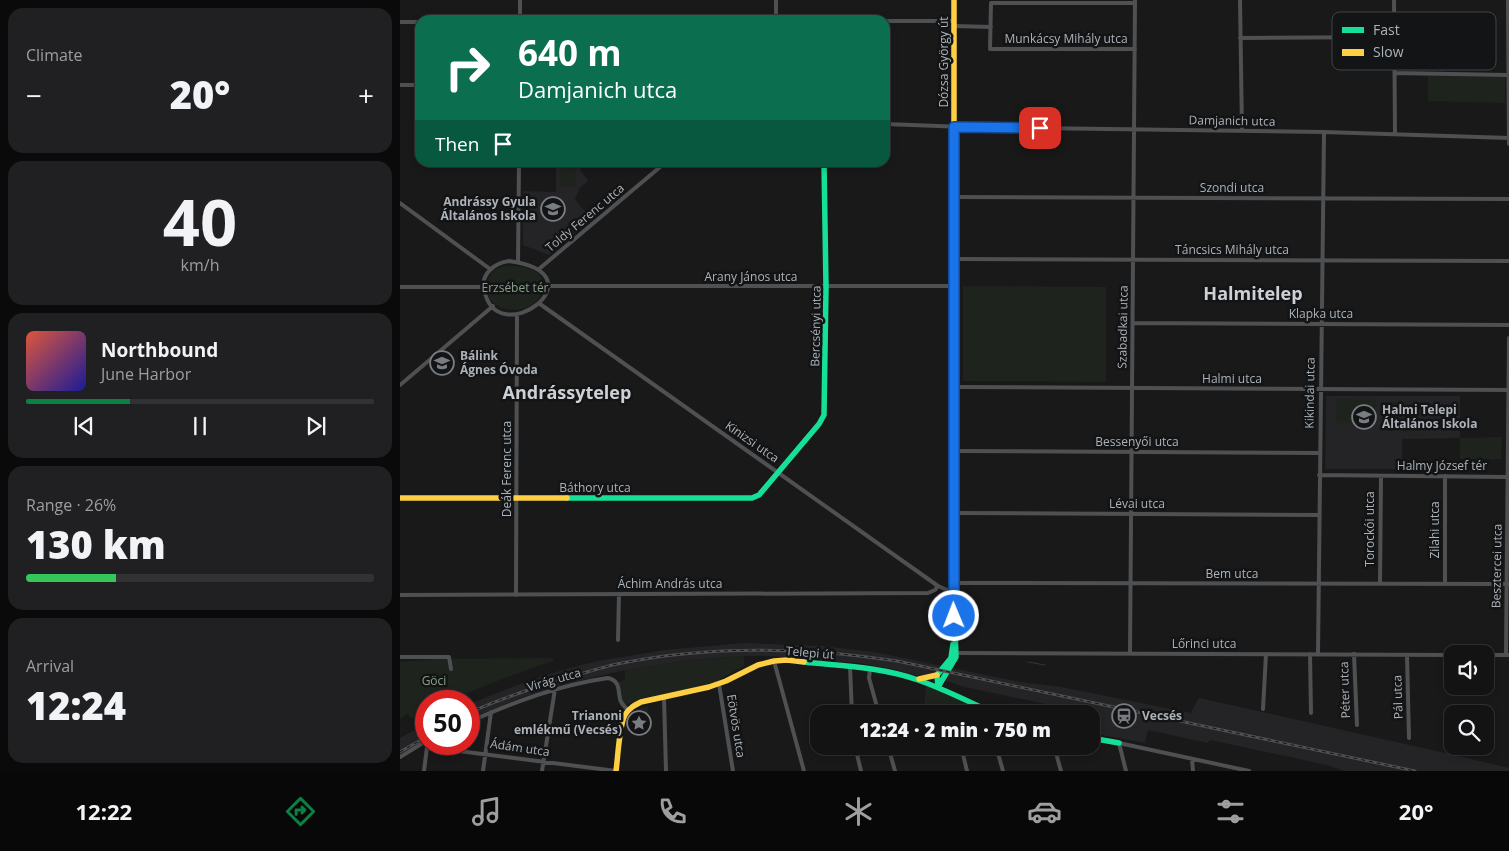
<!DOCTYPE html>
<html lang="en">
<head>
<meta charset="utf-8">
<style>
	:root { --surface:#131314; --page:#202022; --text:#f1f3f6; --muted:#9d9ea0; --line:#323234; --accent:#0b8043 }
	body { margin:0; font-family:"Open Sans",sans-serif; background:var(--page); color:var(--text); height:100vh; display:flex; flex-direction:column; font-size:19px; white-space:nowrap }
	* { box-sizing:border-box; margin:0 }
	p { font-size:16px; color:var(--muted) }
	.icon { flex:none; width:28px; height:28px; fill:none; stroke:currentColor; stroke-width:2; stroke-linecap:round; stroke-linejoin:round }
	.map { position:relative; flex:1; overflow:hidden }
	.drawer { display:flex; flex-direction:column; gap:8px; padding:8px; background:#0a0a0b; width:400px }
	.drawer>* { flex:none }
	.top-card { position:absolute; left:15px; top:15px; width:475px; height:152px; border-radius:15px; box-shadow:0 2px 8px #0003,0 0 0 1px var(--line); background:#0b6e4f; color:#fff; overflow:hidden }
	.tools { position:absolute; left:1044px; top:645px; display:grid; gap:10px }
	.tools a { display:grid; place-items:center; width:50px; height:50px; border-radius:10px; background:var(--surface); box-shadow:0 2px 8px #0003,0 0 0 1px var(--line); font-size:25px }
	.speed { position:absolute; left:15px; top:690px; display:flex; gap:10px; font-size:25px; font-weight:700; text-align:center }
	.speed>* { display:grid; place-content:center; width:65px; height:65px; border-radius:50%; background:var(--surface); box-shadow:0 2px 8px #0003,0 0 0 1px var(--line); line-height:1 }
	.speed .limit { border:8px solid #d22; background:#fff; color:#111 }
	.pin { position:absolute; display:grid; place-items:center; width:42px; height:42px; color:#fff; margin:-21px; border-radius:10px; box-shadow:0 2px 8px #0006 }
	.me { position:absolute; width:55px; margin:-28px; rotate:359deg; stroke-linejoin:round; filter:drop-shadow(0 0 4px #0008) }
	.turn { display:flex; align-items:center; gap:18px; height:105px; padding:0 20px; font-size:22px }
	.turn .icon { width:65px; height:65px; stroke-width:2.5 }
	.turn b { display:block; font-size:35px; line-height:42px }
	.then { display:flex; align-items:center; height:48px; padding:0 20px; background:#0003; gap:10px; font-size:19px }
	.big { font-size:38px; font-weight:800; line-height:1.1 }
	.drawer .card { flex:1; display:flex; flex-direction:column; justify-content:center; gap:8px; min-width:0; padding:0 18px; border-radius:15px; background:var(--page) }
	.drawer .dial { align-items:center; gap:0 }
	.dial b { font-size:65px; line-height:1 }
	.song { display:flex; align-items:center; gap:15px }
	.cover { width:60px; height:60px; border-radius:8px; background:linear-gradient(135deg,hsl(10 70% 55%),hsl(240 70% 35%)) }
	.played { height:5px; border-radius:2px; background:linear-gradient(90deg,var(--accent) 30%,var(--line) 30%) }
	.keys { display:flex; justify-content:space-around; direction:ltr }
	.heat { display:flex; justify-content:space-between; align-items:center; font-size:28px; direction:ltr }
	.charge { height:8px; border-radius:4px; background:linear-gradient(90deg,#34c759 26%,var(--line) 0) }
	.trip { position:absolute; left:410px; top:705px; width:290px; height:50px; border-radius:15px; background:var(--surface); box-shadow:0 2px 8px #0003,0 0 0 1px var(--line); font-weight:800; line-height:50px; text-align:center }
	.tabs { display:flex; height:80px; justify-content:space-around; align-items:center; background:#080808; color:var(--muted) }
	.tabs .icon { width:35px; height:35px }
	.tabs .active { color:var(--accent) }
	.tabs b { font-size:22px; color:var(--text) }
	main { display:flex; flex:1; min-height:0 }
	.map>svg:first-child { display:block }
	.built { fill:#242426 }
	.green { fill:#1e231e }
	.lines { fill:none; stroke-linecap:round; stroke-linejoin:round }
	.stream { stroke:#2e363a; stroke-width:1 }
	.street { stroke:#4e5052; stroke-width:4 }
	.fast { stroke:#16e098; stroke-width:5.5 }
	.slow { stroke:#ffcf43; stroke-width:5.5 }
	.rail-casing { stroke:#4e4f51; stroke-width:3 }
	.rail { stroke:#131415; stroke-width:1; stroke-dasharray:4; stroke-linecap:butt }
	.route-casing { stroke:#114b97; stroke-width:12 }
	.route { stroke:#1a73e8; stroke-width:9 }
	.labels { text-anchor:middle; stroke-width:5; stroke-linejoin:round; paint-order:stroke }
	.street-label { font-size:12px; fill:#acb2b8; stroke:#131415 }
	.poi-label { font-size:12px; font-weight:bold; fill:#acb2b8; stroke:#131415; text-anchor:start }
	.park-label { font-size:12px; fill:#88a186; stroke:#131415 }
	.district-label { font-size:18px; font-weight:bold; fill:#cdd0d5; stroke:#131415 }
	.key { fill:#131415; stroke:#414346; stroke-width:1 }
	.key-label { font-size:14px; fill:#acb2b8 }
</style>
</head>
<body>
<main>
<section class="drawer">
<div class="card"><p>Climate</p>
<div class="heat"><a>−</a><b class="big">20°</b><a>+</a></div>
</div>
<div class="card dial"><b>40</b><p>km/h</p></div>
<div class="card">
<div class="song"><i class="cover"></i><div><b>Northbound</b><p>June Harbor</p></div></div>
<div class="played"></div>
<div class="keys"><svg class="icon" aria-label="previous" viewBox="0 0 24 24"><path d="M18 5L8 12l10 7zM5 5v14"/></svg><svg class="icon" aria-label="pause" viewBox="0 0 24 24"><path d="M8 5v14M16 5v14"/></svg><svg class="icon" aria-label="next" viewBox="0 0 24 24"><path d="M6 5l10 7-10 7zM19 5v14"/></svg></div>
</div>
<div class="card"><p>Range · 26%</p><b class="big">130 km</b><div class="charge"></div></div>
<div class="card"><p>Arrival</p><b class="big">12:24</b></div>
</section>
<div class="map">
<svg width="1109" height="771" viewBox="0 0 1109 771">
	<rect width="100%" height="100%" fill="#19191a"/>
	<path class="built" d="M156 163H185L180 170 188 180 187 182 180 188 175 199 191 219 149 255 123 245V191L156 192Z
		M926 396H1060V438L1002 439V469H925Z
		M344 643 423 646 474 652 621 682 661 687 791 713 798 699 800 698 1063 757 1109 768V771H945L927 765 810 740 808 743 748 730 745 743 691 733V714H682L684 712 565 687 527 675H514L492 669 459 663 372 656H344L291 660 225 670 162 685 123 697 69 719V704L128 681 166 669 198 661 265 650Z
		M26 724V739L0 754V738Z"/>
	<path class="green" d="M1028 76 1105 77V103L1028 101Z
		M161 163H176L175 187H160Z
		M107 266C120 266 144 267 143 286 139 324 72 313 89 277 93 269 99 267 107 266Z
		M563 286 706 287V382L563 381Z
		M937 399 976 400 975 424 936 423Z
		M983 402H1001V425L982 424Z
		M1102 437 1101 459H1060V438Z
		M344 656V666L315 682 228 704 224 708 220 705 221 690 218 683 225 679V670L291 660Z
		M153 658V661L107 677 48 701H26V711L11 719 7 713 0 719V662L33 659Z
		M526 685 552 696 589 714H569L561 711 549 713 524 707Z
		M248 706 247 729 225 726C228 714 236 708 248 706Z"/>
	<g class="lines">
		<path class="stream" d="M628 662 645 665"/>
		<path class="street" d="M376 0V20
			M840 0 842 130
			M994 0 995 134
			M1108 0 1109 144
			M735 3H591L590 49H735
			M120 20V0
			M485 21H554
			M0 22H20
			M554 26 591 27
			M840 38 994 37
			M995 73 1107 75
			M0 85H20
			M485 124 565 127 924 132 1109 138
			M554 197 1109 199
			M0 203 90 269
			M555 259 1109 261
			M109 261C205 274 96 355 84 289 81 273 95 263 109 261Z
			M118 262 119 162
			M139 269 266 162
			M148 286H555
			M0 287H84
			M140 304 538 586 547 590H554
			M733 323 1109 325
			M0 385 93 306
			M555 387 1109 390
			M554 451 919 453
			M919 475 1107 477
			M554 513 919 515
			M554 583 1109 584
			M980 583 981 476
			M1045 584V476
			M0 595 528 593 535 590 538 586
			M116 595 117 314
			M218 640 219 594
			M556 653 1052 655
			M730 653 735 0
			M910 654 911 713
			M918 654 924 132
			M954 654 957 725
			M1007 655 1009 738
			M1085 655H1109
			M1106 655 1109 338
			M0 657H49L51 669
			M374 661 404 771
			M450 667 452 714
			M470 669 469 678 479 714
			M319 684 333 771
			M264 697 266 771
			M863 709 866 654
			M555 714H564
			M69 722C114 702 159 685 208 678 220 681 218 689 220 699 221 704 225 707 228 710
			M25 742 27 747 216 771
			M455 746 461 771
			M488 746 495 771
			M561 746 567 771
			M596 746 603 771
			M654 746 661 771
			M0 757 26 741
			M792 759 793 771
			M24 771 27 747
			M83 771 91 712
			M142 771 155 689
			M726 771 719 743 849 771"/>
		<path class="fast" d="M167 498H352L359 495 419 424 424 415 426 287 424 162
			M404 662C441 666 481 667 518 680 544 689 570 702 595 714
			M538 687 556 657 554 598V200
			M538 687 537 675 551 658 553 644
			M691 738 719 743"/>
		<path class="slow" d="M554 0V200
			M0 498H167
			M519 679 537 675
			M216 771C218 757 219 726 225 715 229 708 235 705 241 702L309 687 326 681 358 665 374 661 387 660 404 662"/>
		<g class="rail-casing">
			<path id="rail" d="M69 713C99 699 133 688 165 678 182 674 199 668 217 664 310 645 403 647 497 661L1015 771
				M0 752 26 737"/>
		</g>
		<use href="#rail" class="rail"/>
	</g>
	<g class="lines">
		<g class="route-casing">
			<path id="route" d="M554 616V127L640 128"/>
		</g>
		<use href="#route" class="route"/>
	</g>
	<defs>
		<g id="school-ring" transform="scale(1.25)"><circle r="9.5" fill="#131415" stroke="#797c81" stroke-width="1.5"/><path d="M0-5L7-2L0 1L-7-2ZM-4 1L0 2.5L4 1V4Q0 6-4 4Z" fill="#797c81"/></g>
		<g id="station-ring" transform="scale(1.25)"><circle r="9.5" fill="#131415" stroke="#797c81" stroke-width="1.5"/><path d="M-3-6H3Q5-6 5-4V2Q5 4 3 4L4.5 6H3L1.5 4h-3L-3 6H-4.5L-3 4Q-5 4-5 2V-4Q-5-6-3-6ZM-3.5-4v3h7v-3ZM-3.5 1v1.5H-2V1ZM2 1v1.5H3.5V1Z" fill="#797c81"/></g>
		<g id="sight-ring" transform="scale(1.25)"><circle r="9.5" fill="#131415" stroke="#797c81" stroke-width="1.5"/><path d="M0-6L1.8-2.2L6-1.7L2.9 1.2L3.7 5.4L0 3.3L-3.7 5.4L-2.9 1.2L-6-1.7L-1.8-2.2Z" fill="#797c81"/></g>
	</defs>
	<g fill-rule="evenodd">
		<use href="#school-ring" x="153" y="209"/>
		<use href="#school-ring" x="42" y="363"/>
		<use href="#school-ring" x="964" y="417"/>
		<use href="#station-ring" x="724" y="716"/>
		<use href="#sight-ring" x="239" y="723"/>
	</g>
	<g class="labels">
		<g class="street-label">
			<text x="666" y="43">Munkácsy Mihály utca</text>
			<text transform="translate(544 62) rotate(-90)" y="4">Dózsa György út</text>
			<text transform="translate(832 121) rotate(1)" y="4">Damjanich utca</text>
			<text x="832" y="192">Szondi utca</text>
			<text transform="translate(185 218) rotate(-40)" y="4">Toldy Ferenc utca</text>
			<text x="832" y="254">Táncsics Mihály utca</text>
			<text x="351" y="281">Arany János utca</text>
			<text x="921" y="318">Klapka utca</text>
			<text transform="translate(416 326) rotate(-89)" y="4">Bercsényi utca</text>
			<text transform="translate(723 327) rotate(-89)" y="4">Szabadkai utca</text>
			<text x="832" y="383">Halmi utca</text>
			<text transform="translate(910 393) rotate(-89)" y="4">Kikindai utca</text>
			<text transform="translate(352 442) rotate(35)" y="4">Kinizsi utca</text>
			<text x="737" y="446">Bessenyői utca</text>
			<text x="1042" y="470">Halmy József tér</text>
			<text transform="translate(107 469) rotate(-90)" y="4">Deák Ferenc utca</text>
			<text x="195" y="492">Báthory utca</text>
			<text x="737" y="508">Lévai utca</text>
			<text transform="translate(970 529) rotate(-90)" y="4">Torockói utca</text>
			<text transform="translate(1035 530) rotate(-90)" y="4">Zilahi utca</text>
			<text transform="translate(1097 566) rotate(-89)" y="4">Besztercei utca</text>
			<text x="832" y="578">Bem utca</text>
			<text x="270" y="588">Áchim András utca</text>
			<text x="804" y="648">Lőrinci utca</text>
			<text transform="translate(410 653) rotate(5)" y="4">Telepi út</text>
			<text transform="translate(154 680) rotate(-16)" y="4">Virág utca</text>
			<text transform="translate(945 690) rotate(-92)" y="4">Péter utca</text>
			<text transform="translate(998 697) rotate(-92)" y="4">Pál utca</text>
			<text transform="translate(336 726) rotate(81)" y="4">Eötvös utca</text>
			<text transform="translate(120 748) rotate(8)" y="4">Ádám utca</text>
		</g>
		<g class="poi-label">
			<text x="136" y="206" text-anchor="end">Andrássy Gyula<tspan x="136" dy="14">Általános Iskola</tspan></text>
			<text x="60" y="360">Bálink<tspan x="60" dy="14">Ágnes Óvoda</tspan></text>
			<text x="982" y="414">Halmi Telepi<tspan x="982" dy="14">Általános Iskola</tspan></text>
			<text x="222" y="720" text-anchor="end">Trianoni<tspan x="222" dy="14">emlékmű (Vecsés)</tspan></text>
			<text x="742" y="720">Vecsés</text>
		</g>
		<g class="park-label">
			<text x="115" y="292">Erzsébet tér</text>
			<text x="34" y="685">Göci</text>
		</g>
		<g class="district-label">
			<text x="853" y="300">Halmitelep</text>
			<text x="167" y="399">Andrássytelep</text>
		</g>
	</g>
	<rect x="932" y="12" width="164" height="58" rx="8" class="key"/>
	<rect x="942" y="27" width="22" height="6" fill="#16e098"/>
	<rect x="942" y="49" width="22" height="7" fill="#ffcf43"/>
	<g class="key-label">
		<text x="973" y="35">Fast</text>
		<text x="973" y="57">Slow</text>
	</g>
</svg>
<div class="tools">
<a><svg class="icon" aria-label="sound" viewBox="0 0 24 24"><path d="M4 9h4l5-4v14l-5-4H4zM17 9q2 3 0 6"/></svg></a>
<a><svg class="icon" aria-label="search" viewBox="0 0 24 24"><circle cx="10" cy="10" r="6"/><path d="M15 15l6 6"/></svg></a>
</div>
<div class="speed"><div class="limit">50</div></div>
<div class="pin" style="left:640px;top:128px;background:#d93025"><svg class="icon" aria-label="arrive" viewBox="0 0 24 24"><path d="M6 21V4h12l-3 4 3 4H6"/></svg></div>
<svg class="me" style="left:554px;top:616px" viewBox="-20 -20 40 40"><circle r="17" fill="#1a73e8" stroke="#fff" stroke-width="3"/><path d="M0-11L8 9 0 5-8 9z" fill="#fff"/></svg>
<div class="trip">12:24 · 2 min · 750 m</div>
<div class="top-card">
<div class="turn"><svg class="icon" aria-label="right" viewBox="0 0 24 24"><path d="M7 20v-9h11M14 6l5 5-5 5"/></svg><div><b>640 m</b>Damjanich utca</div></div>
<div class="then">Then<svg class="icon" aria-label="arrive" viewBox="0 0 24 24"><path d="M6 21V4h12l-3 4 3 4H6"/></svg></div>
</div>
</div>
</main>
<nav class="tabs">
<b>12:22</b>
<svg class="icon active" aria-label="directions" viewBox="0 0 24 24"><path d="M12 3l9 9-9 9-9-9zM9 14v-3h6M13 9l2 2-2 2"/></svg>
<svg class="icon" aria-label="music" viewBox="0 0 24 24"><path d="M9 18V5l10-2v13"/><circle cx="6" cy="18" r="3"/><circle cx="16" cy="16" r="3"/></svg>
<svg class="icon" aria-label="phone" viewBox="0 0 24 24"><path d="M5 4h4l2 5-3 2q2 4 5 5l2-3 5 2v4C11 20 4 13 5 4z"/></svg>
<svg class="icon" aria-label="climate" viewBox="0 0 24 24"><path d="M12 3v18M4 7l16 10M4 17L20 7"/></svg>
<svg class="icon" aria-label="car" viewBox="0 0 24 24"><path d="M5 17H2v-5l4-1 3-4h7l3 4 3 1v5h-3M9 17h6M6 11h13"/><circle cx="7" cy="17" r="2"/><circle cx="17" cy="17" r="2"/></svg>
<svg class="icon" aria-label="filters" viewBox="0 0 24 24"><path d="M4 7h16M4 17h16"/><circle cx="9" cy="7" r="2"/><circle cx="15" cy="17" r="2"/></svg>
<b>20°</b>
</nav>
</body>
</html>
